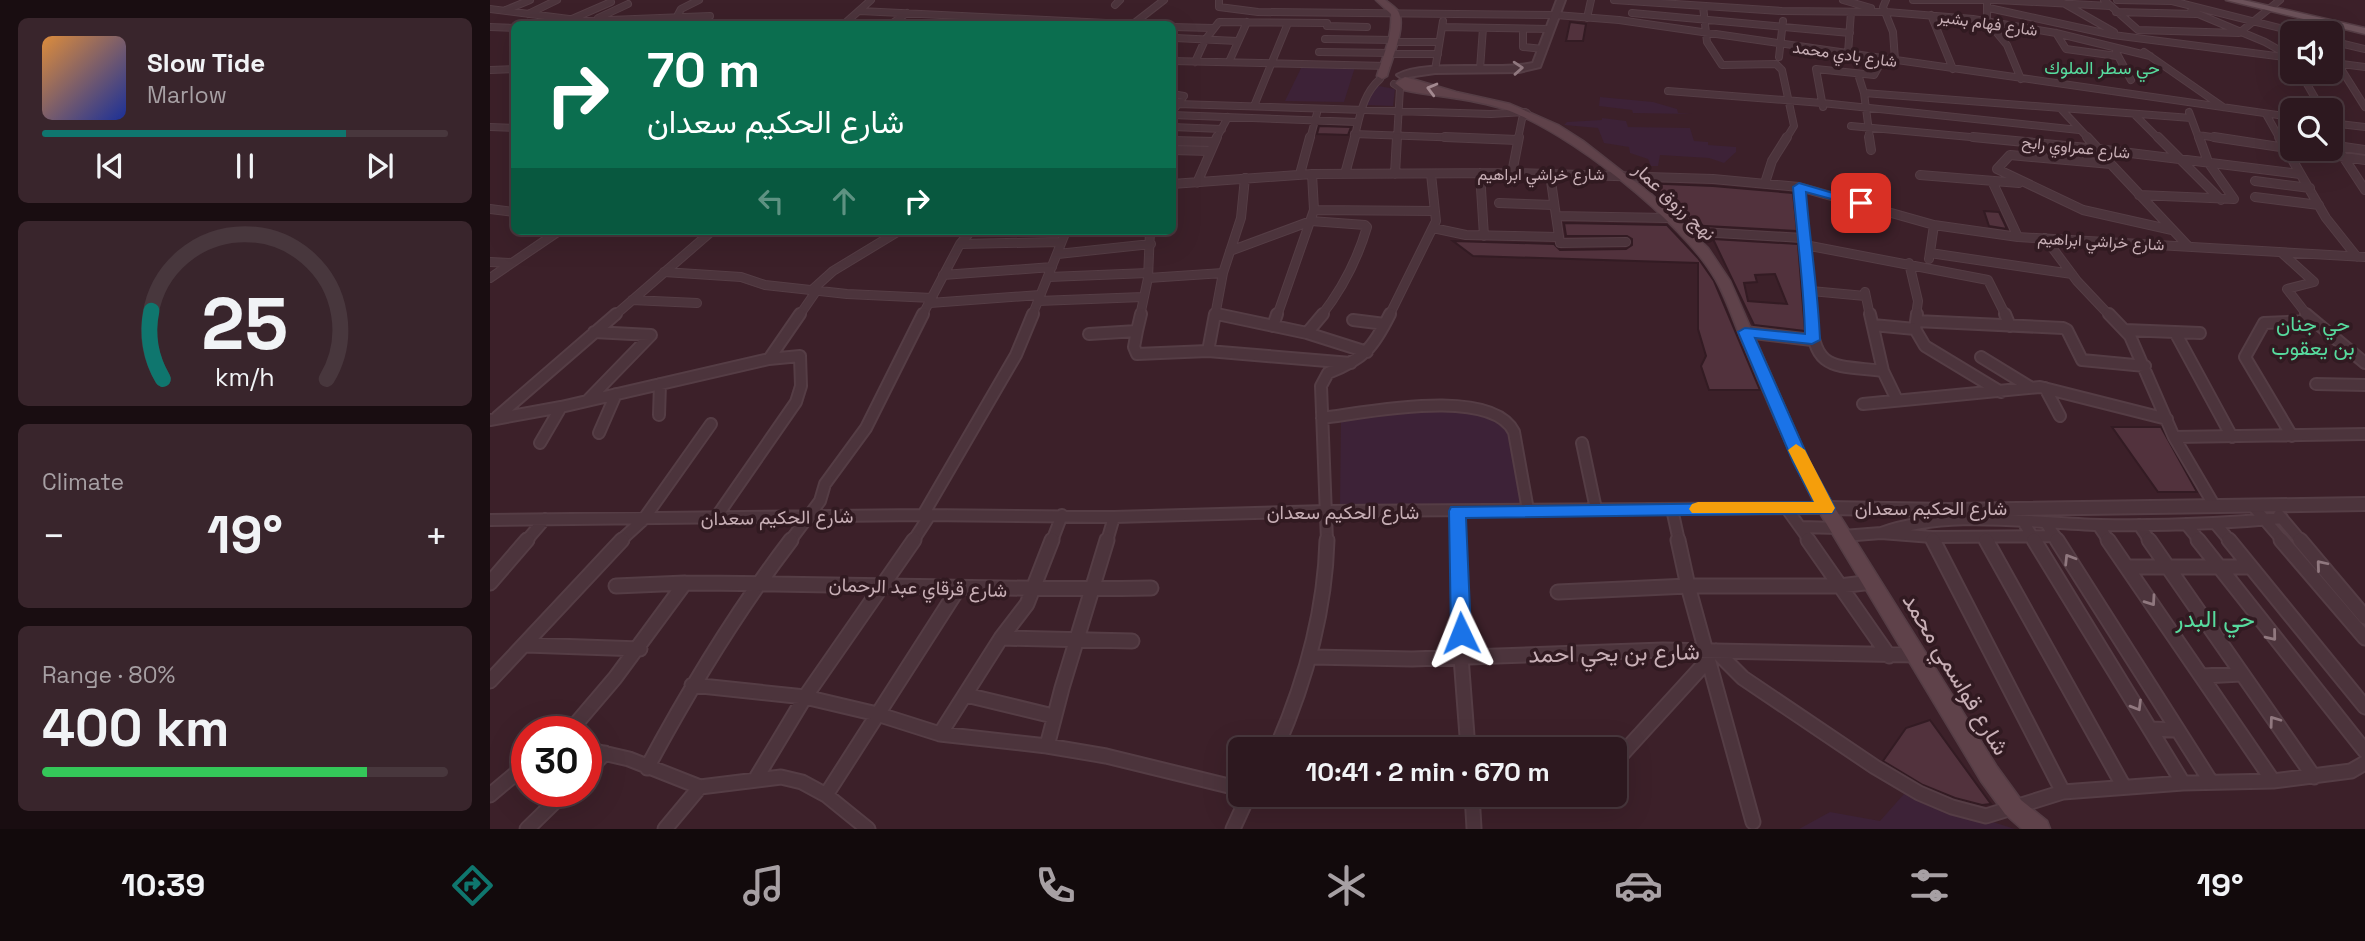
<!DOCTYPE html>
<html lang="en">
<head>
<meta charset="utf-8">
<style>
	:root { --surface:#2d181f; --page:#39252c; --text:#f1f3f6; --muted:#a7a0a4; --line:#48373d; --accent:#0f766e }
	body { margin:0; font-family:"Space Grotesk",Vazirmatn,sans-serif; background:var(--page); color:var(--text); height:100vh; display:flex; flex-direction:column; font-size:26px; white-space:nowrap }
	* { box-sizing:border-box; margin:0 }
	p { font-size:23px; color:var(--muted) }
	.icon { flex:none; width:38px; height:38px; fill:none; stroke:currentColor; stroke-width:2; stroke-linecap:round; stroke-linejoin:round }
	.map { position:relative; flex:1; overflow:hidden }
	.panel { display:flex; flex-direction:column; gap:18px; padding:18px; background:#190d11; width:490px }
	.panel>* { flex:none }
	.banner { position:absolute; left:21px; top:21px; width:665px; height:214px; border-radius:10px; box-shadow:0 7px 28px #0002,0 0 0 2px var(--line); background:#0b6e4f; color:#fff; overflow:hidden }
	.buttons { position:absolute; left:1790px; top:21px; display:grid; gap:14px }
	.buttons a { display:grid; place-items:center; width:63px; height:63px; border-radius:10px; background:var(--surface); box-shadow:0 7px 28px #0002,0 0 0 2px var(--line); font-size:35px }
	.speed { position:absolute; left:21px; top:716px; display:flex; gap:14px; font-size:35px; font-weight:700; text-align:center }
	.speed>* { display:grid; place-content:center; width:91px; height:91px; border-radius:50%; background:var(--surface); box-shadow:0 7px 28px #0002,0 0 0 2px var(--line); line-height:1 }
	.speed .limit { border:10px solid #d22; background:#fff; color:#111 }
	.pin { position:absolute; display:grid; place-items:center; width:60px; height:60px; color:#fff; margin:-30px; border-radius:14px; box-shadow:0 4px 10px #0006 }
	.me { position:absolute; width:77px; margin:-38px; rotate:358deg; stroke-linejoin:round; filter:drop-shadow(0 0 5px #0008) }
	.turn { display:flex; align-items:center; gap:24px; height:147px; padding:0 21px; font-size:32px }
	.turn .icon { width:91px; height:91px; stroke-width:2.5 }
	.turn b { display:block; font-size:49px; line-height:60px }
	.lanes { display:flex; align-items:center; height:66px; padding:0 21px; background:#0003; justify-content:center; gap:35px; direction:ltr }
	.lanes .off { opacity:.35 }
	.big { font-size:52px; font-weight:600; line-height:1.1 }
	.panel .card { flex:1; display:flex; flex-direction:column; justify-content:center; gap:10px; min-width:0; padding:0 24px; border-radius:10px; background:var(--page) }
	.panel .dial { align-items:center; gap:0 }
	.dial svg { height:182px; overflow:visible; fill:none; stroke:var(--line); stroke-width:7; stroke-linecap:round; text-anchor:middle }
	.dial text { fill:var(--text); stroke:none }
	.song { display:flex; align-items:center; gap:21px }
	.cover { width:84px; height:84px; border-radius:10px; background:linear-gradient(135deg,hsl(30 70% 55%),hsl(230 70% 35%)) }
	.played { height:7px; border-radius:4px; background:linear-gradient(90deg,var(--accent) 75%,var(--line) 75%) }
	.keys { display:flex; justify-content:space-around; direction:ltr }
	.heat { display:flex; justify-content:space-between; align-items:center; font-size:38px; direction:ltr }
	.charge { height:10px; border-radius:5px; background:linear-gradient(90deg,#34c759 80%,var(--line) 0) }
	.trip { position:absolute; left:738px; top:737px; width:399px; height:70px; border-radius:10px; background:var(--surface); box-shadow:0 7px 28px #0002,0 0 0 2px var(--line); font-weight:600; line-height:70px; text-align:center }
	.tabs { display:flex; height:112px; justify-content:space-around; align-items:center; background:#120a0c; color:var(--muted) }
	.tabs .icon { width:49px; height:49px }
	.tabs .selected { color:var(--accent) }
	.tabs b { font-size:32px; color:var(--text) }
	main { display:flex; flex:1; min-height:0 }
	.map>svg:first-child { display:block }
	.green { fill:#3d2237 }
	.building { fill:#52323d; stroke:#331b23; stroke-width:2; fill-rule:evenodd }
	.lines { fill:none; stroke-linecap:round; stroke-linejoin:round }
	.minor-far3-casing { stroke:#553d45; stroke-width:8 }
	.minor-far2-casing { stroke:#553d45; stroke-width:10 }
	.minor-far1-casing { stroke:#553d45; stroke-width:14 }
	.minor-casing { stroke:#553d45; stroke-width:17 }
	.tertiary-casing { stroke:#553d45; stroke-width:4 }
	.secondary-casing { stroke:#553d45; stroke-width:3 }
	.primary-casing { stroke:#553d45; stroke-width:3 }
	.minor-far3 { stroke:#4c343c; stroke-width:6 }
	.minor-far2 { stroke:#4c343c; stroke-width:8 }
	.minor-far1 { stroke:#4c343c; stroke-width:10 }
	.minor { stroke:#4c343c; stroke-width:13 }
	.tertiary { fill:#4c343c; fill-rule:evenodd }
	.secondary { fill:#5f424a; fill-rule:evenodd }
	.primary { fill:#6c525a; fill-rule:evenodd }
	.oneway { stroke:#90787f }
	.oneway2 { stroke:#a38990 }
	.route { fill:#1a73e8; stroke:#114b97; stroke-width:2 }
	.slow { fill:#f59e0b }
	.labels { text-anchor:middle; stroke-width:7; stroke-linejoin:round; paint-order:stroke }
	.far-street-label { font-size:16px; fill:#c8afb6; stroke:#311a21 }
	.far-neighbourhood-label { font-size:18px; fill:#57db9e; stroke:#311a21 }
	.street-label { font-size:19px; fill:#c8afb6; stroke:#311a21 }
	.neighbourhood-label { font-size:21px; fill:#57db9e; stroke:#311a21 }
	.near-street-label { font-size:23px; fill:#c8afb6; stroke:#311a21 }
	.near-neighbourhood-label { font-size:24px; fill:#57db9e; stroke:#311a21 }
</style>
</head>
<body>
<main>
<section class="panel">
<div class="card">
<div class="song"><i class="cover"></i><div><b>Slow Tide</b><p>Marlow</p></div></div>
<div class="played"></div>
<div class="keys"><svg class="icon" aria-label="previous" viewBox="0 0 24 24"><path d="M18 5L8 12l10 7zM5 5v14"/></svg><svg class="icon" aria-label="pause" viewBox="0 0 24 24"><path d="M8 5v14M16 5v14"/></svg><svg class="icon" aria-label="next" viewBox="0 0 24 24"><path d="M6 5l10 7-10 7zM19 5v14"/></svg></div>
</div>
<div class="card dial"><svg viewBox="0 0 100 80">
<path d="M14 69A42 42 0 1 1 86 69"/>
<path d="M14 69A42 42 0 0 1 9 39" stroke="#0f766e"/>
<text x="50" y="56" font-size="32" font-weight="700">25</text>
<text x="50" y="72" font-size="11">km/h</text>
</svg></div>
<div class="card"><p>Climate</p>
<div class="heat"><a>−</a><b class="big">19°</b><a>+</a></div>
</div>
<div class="card"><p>Range · 80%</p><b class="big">400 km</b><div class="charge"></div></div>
</section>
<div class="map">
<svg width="1875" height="829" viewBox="0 0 1875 829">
	<rect width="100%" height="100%" fill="#3c2029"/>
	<path class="green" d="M812 66 865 67 854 102 795 101Z
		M889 86 905 89 903 106 877 105 883 88Z
		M1110 97 1163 102 1187 109 1188 113 1202 114 1143 113 1142 110 1109 106Z
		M1112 118 1136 121 1138 127 1200 128 1204 141 1218 142V145L1246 147V152L1234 163 1219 158 1170 155 1168 166H1161L1158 159 1140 153 1139 147 1114 143 1108 128 1074 125 1077 122 1112 120Z
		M961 408 1009 418 1020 427 1032 505 850 506 851 420Z
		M1414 794 1525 829H1309L1340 812 1390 821Z"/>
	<path class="building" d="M1080 22 1096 24 1093 41H1076Z
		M829 126 861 127 858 135 827 134Z
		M1151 183 1223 186 1303 193 1307 231 1197 225 1193 221H1199Z
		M1494 211 1509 212 1517 229 1499 226Z
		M1074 223 1177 225 1208 258 1224 281 1270 390H1219L1211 366 1216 356 1208 329V263L983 256 963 241 1064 244 1070 250 1136 249 1142 245V239L1137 236H1076Z
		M1223 239 1308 244 1315 331 1264 325ZM1285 274 1297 304 1258 301 1254 283 1267 282 1265 275Z
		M1622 427H1671L1707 492H1668Z
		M1440 720 1501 804 1492 805 1465 798 1433 785 1393 761 1416 728Z"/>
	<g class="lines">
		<g class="minor-far3-casing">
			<path id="minor-far3" d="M729 0V7L768 12 1066 15 1129 20 1802 117
				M1124 0 1292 11 1397 12 1483 19 1566 33 1660 56
				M1353 0 1381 8
				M1396 0 1393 7 1403 32 1405 60
				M1423 0H1504
				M1497 0V21L1517 45 1531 79
				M1507 0 1620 6
				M1568 0 1624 32
				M1614 0 1648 30 1749 33 1790 0
				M1627 0 1682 1 1810 33
				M625 5 630 0
				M1213 6 1217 42 1232 65 1286 64 1292 70 1304 126 1296 139
				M1499 8 1623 35 1802 58
				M0 9 95 21 220 16
				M16 10 40 0
				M370 11 637 24
				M1701 11 1775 42 1798 55
				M1626 12 1706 14
				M1142 13 1360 33
				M38 14 67 0
				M1441 15 1463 69
				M108 18 138 4
				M1097 18 1101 0
				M82 19 121 2
				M184 22 191 9 209 0
				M354 24 381 0
				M401 24 417 13
				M643 24 674 0
				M837 26 877 27
				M0 27 24 28
				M682 27 723 28
				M952 27 1059 29
				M1033 29V47L1053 49
				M1566 33 1576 49 1627 56
				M685 38 747 41
				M835 39 905 40
				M1841 41 1875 49
				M904 42H949
				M829 52 901 53
				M1626 52 1641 80
				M1654 52 1733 107
				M1358 53 1361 12
				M1841 53 1875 107
				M901 54H948
				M1289 57 1293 21
				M682 61 897 66
				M705 62 715 40 729 22 837 23
				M739 62 757 22
				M1844 63 1875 67
				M990 69 993 28
				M0 70 24 69
				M945 70 953 21
				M1810 72 1832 110
				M1368 74 1374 93 1380 139
				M904 84 910 88 907 139
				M1178 91 1332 103 1589 130
				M1374 93 1701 118
				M682 94 694 96 686 107
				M688 104 1001 114 1035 112
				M764 106 798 23
				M1333 107 1326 69 1384 75 1393 59
				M1572 110 1599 139
				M1699 112 1709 139
				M1644 114 1669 139
				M1776 114 1790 139
				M682 115 867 122
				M1841 123 1875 127
				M1361 126 1502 139
				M0 127 24 128
				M682 127 732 129
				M864 134 1002 139
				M1708 135 1735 139
				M726 139 738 117
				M820 139 827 113
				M864 139C870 117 872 95 890 79
				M1028 139 1032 119 1037 113"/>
		</g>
		<g class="minor-far2-casing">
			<path id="minor-far2" d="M955 137 1027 140
				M1379 137 1381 150
				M1483 137 1608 149 1810 174
				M1597 137 1608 149
				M1668 137 1731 200
				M1724 137 1875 160
				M1789 137 1836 218 1867 257
				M1841 138 1875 190
				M682 141 724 142
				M1847 146 1875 150
				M682 150 720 151
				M1618 161 1698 246
				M1621 164 1520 155 1507 169 1593 210 1682 230
				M990 173 994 236
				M1022 173 1029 137
				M810 174 820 137
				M855 174 865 137
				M905 174 907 137
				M1060 174 1066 216 1177 218
				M1430 175 1529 183
				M1502 181 1528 237
				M1765 181 1820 188
				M707 183 727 137
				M1275 183 1282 161 1297 137
				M682 184 822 174 1022 173 1223 179 1309 187 1444 225 1528 237 1875 257
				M1309 187 1322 316
				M1649 195 1744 199 1718 162 1709 137
				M1349 196 1355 179
				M1765 197 1829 205
				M1009 203 1064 205
				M0 209 24 212
				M824 210 945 211
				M1066 216 1070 243 1136 242
				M943 228 976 235 1068 237
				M1194 231 1312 238
				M1555 238 1587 281 1620 316
				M470 244 571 242
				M1315 245 1498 280 1516 316
				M740 251 821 221 875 225 877 227C867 261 853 288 831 316
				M1440 253 1582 274
				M1792 253 1824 282 1797 289 1818 316
				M568 254 661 244
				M1439 259 1444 225
				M0 262 22 263
				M1419 263 1428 301 1426 316
				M174 272 251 277 275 285 357 294 442 298
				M733 273 751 218 755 178
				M453 275 562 267
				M559 277 658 273
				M0 278 69 231
				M658 278 733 273 725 316
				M323 289 343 271 409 231
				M1321 291 1375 296
				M1375 292 1380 316
				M142 300 207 303
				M548 301 653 297
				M440 303 550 295
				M727 314 735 316
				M124 316 222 231
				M309 316 327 290
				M432 316 470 244 481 231
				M542 316 576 231
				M650 316 658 278 660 231
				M787 316 824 210 822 174
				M899 316 946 221 941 174"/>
		</g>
		<g class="minor-far1-casing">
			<path id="minor-far1" d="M725 314 718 351 861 363
				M727 314 817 333 877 352
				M1321 314C1323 372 1344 365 1393 371L1407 400
				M1380 314 1393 371
				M1427 314 1425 329 1435 346 1511 392
				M1515 314 1520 326
				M1619 314 1640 336 1684 437 1724 505
				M1816 314 1875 363
				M863 320 895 324
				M1426 321 1573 328 1577 330 1592 360 1655 366
				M1383 325 1425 329
				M783 326 787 314
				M1635 330 1710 333
				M647 331 644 347 647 354 718 351
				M1255 332 1322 340
				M1685 332 1742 437
				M817 333 833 314
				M599 334 647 331 651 314
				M1491 357 1540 387
				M279 359 310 314
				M1826 384 1875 385
				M1555 388 1570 416
				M98 400 161 335 104 332
				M1373 404 1550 387 1677 419
				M169 415 170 384
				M7 417 126 314
				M832 418C875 413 1001 386 1024 432L1038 510
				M0 420 71 407 279 359 310 356 311 386 306 402 227 516
				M109 433 126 394
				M1802 436 1755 357 1774 323 1822 321
				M1684 437 1875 434
				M50 443 71 407
				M1092 443 1106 509
				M1762 505 1793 541
				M1182 509 1189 541
				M1297 509 1320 541
				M967 511 968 541
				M433 515 526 355 543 314
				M1789 515 1811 541
				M0 520 433 515 624 517 837 511 1336 508
				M1534 523 1545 541
				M1556 523 1568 541
				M1725 523 1740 541
				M1696 524 1710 541
				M1608 525 1619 541
				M1649 525 1660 541
				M1311 527 1348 528
				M1391 533C1460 509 1538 523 1610 525 1671 526 1731 524 1792 518
				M1353 536 1391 533 1442 537 1565 536
				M1442 537 1444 541
				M1494 537 1496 541
				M36 541 55 519
				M130 541 153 520 221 424
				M300 541 330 501 335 484 376 428 433 314
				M423 541 440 515
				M562 541 572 515
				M617 541 624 517
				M837 541 831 386 838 373C874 359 883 348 900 314"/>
		</g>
		<g class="minor-casing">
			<path id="minor" d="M968 540 971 657 978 749
				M1188 540 1198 586 1263 822
				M1318 540 1399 656
				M1443 540 1573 792
				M1496 540 1634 787
				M1544 540 1693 783
				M1567 540 1721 782
				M1618 540 1783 781
				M1659 540 1824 777
				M1708 540 1875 751
				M1739 540 1875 707
				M1791 540 1875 638
				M1810 540 1875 617
				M1637 567H1761
				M0 583 37 540
				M126 586 195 583
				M1068 592 1198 586H1350L1382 582
				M511 638 642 641
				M36 645 150 649
				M1226 651 1253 678 1385 767 1429 793 1462 807 1496 816 1573 792 1693 783 1783 781 1861 771 1875 763
				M821 657 922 659 1173 650 1427 655
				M1713 676 1751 674
				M0 681 132 540
				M202 685 315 697 387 714 450 734 557 746 616 756 751 789
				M476 695 563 716
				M1661 729 1687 730
				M79 732 125 678 195 583C350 583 506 591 661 588
				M450 734 511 638 537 604 562 540
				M557 746 572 688 617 540
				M96 749 139 759 210 787 291 777 312 782 336 795 378 829
				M786 749C815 683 835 613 837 540
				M1125 762 1218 660
				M157 768C200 688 246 612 301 540
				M96 772 115 753
				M265 780 315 697 424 540
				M982 794 984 828
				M0 795 37 764
				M336 795 468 589
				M37 829 76 791
				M175 829 210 787
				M743 829 759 794"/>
		</g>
		<g class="tertiary-casing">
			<path id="tertiary" d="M1067 0H1075L1050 67 1029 72 945 73 911 78 907 75C933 59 1008 71 1043 63Z
				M1875 498V510L1460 516 1336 514 1331 512 1328 508 1331 504 1336 502 1460 504Z"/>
		</g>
		<g class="secondary-casing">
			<path id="secondary" d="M886 0H895C899 3 905 7 908 11 917 25 901 61 897 76L892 79 887 76C893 55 903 36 901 14Z
				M915 77 966 92 1020 104 1068 125 1093 141 1162 195 1218 248 1240 281 1319 462 1343 505 1507 767 1531 800 1557 821 1560 829H1532L1515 814 1491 781 1327 508C1300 456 1278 403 1255 348 1245 326 1238 301 1226 280 1193 221 1077 130 1014 109 982 98 947 97 914 90L905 83Z"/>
		</g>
		<g class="primary-casing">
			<path id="primary" d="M1736 0H1753L1875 28V34Z"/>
		</g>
		<use href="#minor-far3" class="minor-far3"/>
		<use href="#minor-far2" class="minor-far2"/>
		<use href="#minor-far1" class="minor-far1"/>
		<use href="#minor" class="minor"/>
		<use href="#tertiary" class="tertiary"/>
		<use href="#secondary" class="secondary"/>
		<use href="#primary" class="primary"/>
	</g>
	<defs><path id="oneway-chevron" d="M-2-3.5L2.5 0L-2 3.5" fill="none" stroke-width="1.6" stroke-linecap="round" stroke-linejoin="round" transform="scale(1.75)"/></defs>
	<g class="oneway">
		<use href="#oneway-chevron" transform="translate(1028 68) rotate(-4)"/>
		<use href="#oneway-chevron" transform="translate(1579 559) rotate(-122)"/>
		<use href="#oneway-chevron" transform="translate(1831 565) rotate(-130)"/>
		<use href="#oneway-chevron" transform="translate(1661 601) rotate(55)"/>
		<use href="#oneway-chevron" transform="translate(1782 636) rotate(51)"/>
		<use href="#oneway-chevron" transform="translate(1647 706) rotate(59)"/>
		<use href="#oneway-chevron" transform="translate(1784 721) rotate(-126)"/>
	</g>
	<use class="oneway2" href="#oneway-chevron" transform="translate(942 89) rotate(-165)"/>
	<path class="route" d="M1309 183 1377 203 1371 207 1316 192C1320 242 1328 290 1330 340L1322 344 1265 338 1320 462 1345 508 1342 513 976 518 981 633 978 639 971 641 964 639 961 633 959 511 961 507 1324 502 1303 462 1248 332 1255 328 1315 334C1314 285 1307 236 1303 187Z"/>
	<path class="slow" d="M1306 444 1315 450 1345 508 1342 513H1202L1199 509 1202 504 1208 502H1324L1298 450Z"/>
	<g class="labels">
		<g class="far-street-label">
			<text transform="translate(1498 23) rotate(8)" y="6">شارع فهام بشير</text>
			<text transform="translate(1355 54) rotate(8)" y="6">شارع بادي محمد</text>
			<text transform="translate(1586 147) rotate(6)" y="6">شارع عمراوي رابح</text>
			<text x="1051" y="180">شارع خراشي ابراهيم</text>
			<text transform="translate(1611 241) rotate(3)" y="6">شارع خراشي ابراهيم</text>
		</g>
		<g class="far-neighbourhood-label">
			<text x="1612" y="74">حي سطر الملوك</text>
		</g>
		<g class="street-label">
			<text transform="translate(1185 201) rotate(43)" y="7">نهج رزوق عمار</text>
			<text x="1441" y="515">شارع الحكيم سعدان</text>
			<text x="853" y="519">شارع الحكيم سعدان</text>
			<text transform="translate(287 517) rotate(-1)" y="7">شارع الحكيم سعدان</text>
			<text transform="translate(428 587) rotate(2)" y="7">شارع قرقاي عبد الرحمان</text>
		</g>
		<g class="neighbourhood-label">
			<text x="1823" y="331">حي جنان<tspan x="1823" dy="24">بن يعقوب</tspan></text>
		</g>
		<g class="near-street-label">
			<text transform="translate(1124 653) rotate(-1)" y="8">شارع بن يحي احمد</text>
			<text transform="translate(1466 674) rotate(59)" y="8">شارع قواسمي محمد</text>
		</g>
		<g class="near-neighbourhood-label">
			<text x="1725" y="627">حي البدر</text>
		</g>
	</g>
</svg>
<div class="buttons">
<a><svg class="icon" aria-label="sound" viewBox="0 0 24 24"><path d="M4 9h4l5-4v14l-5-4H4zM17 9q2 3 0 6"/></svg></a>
<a><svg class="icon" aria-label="search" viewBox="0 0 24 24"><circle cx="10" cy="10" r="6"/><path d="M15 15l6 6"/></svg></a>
</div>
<div class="speed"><div class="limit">30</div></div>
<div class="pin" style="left:1371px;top:203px;background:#d93025"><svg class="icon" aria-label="arrive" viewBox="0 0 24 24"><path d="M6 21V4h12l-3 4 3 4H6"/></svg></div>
<svg class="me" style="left:971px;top:633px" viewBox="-20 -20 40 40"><path d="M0-17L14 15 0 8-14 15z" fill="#1a73e8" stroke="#fff" stroke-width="4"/></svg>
<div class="trip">10:41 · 2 min · 670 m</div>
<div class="banner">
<div class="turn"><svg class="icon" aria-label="right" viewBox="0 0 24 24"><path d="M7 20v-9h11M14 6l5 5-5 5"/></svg><div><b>70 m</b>شارع الحكيم سعدان</div></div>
<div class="lanes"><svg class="icon off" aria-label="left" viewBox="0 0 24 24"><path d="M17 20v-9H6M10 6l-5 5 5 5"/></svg><svg class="icon off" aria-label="ahead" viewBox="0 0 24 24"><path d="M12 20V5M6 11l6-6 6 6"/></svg><svg class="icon" aria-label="right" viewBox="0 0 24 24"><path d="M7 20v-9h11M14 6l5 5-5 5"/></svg></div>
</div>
</div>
</main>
<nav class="tabs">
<b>10:39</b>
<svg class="icon selected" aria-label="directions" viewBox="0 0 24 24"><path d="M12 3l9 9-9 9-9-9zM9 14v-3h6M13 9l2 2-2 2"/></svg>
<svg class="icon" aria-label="music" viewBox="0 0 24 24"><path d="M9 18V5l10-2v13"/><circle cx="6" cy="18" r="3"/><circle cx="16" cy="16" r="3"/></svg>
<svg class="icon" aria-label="phone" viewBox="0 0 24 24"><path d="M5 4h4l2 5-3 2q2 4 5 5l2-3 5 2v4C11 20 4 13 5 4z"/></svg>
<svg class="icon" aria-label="climate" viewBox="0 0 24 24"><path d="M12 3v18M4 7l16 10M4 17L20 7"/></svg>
<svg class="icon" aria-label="car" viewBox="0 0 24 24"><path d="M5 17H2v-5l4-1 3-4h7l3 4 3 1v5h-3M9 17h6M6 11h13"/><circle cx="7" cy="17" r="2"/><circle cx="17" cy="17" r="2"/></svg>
<svg class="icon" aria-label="filters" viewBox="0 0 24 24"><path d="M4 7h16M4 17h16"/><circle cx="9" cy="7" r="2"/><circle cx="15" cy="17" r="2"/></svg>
<b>19°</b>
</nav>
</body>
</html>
